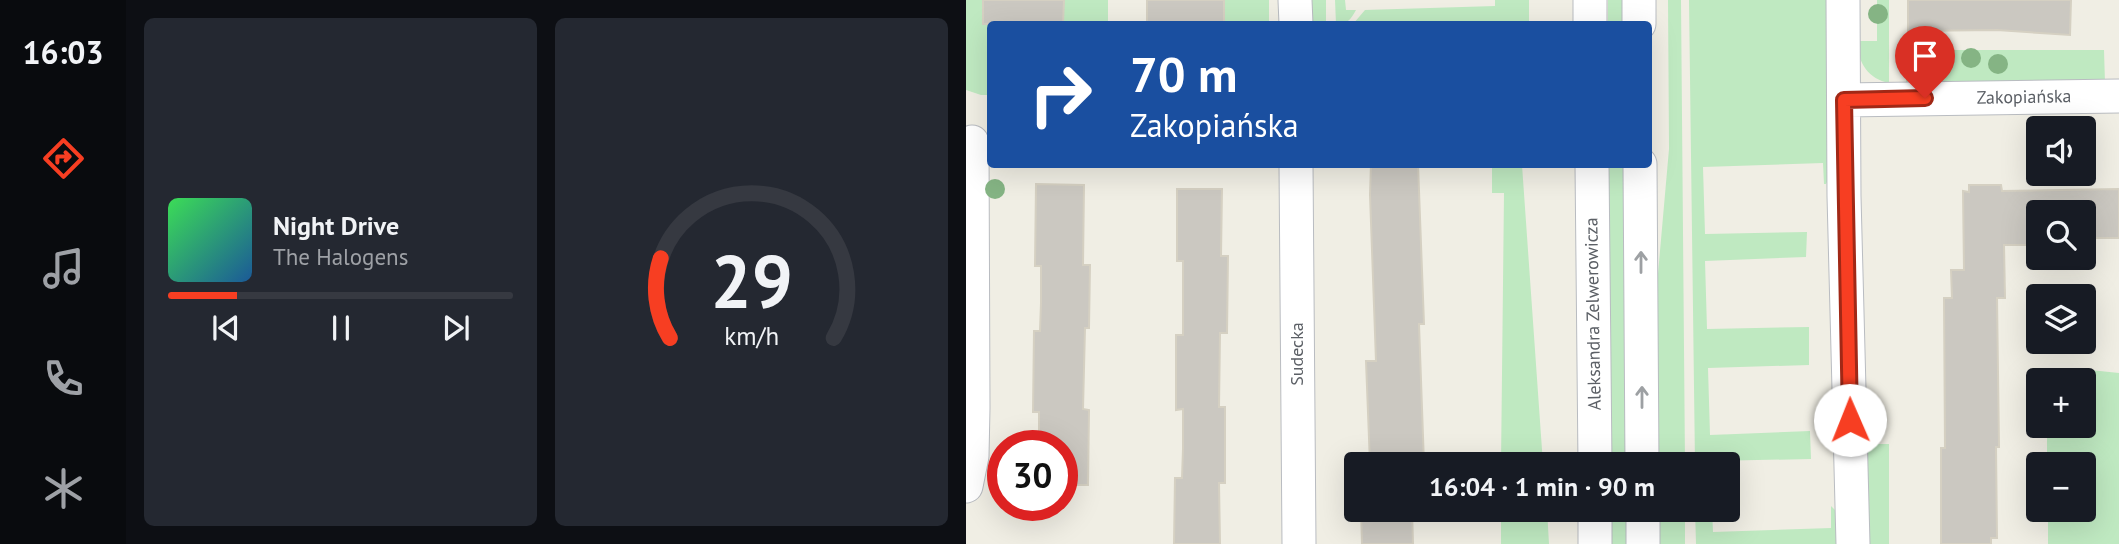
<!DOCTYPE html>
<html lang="pl">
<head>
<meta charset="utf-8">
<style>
	:root { --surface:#171b24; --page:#242831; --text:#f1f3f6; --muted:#9ea1a6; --line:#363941; --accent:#f73e22 }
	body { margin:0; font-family:"PT Sans",sans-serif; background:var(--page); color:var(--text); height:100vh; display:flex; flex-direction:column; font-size:26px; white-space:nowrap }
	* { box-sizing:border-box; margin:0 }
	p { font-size:23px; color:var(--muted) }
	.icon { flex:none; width:38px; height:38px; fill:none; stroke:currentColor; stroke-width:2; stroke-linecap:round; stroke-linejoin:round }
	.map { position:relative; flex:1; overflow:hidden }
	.panel { display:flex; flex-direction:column; gap:18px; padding:18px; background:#0d0f14; width:840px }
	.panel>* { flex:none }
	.top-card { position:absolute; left:21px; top:21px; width:665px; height:147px; border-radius:7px; box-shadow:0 7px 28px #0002; background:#1a4fa0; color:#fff; overflow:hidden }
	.fabs { position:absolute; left:1060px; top:116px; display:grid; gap:14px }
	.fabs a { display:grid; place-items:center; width:70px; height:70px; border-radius:7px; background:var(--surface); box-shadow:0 7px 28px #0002; font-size:35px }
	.speed { position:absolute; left:21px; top:430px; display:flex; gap:14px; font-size:35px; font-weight:700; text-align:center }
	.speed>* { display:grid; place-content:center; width:91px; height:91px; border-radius:50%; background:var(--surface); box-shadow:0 7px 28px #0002; line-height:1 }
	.speed .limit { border:10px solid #d22; background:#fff; color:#111 }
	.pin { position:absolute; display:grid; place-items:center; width:60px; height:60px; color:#fff; margin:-72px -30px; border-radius:50% 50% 50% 0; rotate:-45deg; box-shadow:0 0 7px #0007 }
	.pin .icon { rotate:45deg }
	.me { position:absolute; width:77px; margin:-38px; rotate:359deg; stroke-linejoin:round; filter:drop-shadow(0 0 5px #0008) }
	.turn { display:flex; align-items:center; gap:24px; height:147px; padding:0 28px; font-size:32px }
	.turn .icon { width:91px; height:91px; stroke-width:2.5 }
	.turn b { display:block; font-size:49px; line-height:60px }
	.panel .widget { flex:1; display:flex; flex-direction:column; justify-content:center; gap:10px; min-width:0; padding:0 24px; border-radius:10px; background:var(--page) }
	.panel .dial { align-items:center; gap:0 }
	.dial svg { height:182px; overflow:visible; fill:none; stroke:var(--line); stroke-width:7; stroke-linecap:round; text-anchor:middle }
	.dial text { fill:var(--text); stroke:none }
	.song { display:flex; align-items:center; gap:21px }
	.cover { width:84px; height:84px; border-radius:10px; background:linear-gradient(135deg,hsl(130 70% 55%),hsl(210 70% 35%)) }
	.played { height:7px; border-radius:4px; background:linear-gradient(90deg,var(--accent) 20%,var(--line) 20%) }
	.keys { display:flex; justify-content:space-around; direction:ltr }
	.panel .tiles { flex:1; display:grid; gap:18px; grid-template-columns:repeat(2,1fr) }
	.trip { position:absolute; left:378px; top:452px; width:396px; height:70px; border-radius:7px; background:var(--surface); box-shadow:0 7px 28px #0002; font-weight:700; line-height:70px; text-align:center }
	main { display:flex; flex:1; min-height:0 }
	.tabs { display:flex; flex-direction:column; width:126px; justify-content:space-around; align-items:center; background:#090b0e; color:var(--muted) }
	.tabs .icon { width:49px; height:49px }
	.tabs .current { color:var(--accent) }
	.tabs b { font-size:32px; color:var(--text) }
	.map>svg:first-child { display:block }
	.green { fill:#bfe9c1 }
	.building { fill:#cbc8c1; stroke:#d5d0c2; stroke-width:2 }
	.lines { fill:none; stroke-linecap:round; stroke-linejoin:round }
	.minor-casing { stroke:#b9bcc1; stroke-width:35 }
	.minor { stroke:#fff; stroke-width:33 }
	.tree { fill:#85b484 }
	.oneway { stroke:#9da0a3 }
	.route-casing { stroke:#a12816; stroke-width:18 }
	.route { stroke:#f73e22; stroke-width:12 }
	.labels { text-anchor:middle; stroke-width:6; stroke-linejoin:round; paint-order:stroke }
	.street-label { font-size:18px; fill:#5c6066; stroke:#fff }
</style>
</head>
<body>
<main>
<nav class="tabs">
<b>16:03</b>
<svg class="icon current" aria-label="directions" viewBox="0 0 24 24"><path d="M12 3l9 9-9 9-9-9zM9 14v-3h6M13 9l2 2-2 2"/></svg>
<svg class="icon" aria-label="music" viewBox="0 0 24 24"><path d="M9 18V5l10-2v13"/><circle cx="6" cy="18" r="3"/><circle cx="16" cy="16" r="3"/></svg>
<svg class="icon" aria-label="phone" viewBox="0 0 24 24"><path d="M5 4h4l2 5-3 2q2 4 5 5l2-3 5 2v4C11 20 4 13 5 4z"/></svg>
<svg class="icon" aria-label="climate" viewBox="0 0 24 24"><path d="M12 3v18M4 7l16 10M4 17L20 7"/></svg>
</nav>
<section class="panel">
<div class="tiles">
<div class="widget">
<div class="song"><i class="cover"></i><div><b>Night Drive</b><p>The Halogens</p></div></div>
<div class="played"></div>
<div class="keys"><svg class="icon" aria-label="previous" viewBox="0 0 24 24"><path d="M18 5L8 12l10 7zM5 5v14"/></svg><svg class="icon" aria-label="pause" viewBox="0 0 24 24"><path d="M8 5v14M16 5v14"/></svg><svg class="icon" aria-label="next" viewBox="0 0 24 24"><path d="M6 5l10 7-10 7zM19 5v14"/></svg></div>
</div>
<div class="widget dial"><svg viewBox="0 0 100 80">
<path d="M14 69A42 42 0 1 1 86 69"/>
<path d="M14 69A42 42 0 0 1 10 34" stroke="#f73e22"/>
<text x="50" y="56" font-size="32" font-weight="700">29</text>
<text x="50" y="72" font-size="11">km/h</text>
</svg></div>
</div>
</section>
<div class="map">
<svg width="1153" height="544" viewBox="0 0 1153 544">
	<rect width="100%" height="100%" fill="#f0eee4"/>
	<path class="green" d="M0 0H142V24H24V95H15L0 90Z
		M181 0H303V24H181Z
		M343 0H360V24H343Z
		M369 0H379L380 10H390C385 19 381 25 370 24Z
		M529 0H563V22L387 24 399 10 529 6Z
		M642 0H656V24H642Z
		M702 0H715L719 464H693L691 285 703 149Z
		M723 0H863L865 174 860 184H858L857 163 737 167 739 234 841 232 840 257 739 261 741 329 843 327V365L742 368 744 435 844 431 845 459 745 461 744 464H729Z
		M911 0H923V83C902 79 891 62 892 41H911Z
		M940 50H1138L1139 83 940 84Z
		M526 165H556L577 464H535L538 193H526Z
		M642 165H658L660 464H644Z
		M1105 368 1153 373V544H1082V509H1118V464H1082L1081 462V425H1118V380H1089Z
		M901 444H923V544H901Z
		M865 506 872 513 873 544H730L729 509H746L747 532 865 528Z
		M535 509H581L583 544H535Z
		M645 509H661V544H645Z
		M693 509H719V544H694Z"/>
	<path class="building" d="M17 0H98L97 24H17Z
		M181 0H258V24H181Z
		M942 0H1105L1104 35 1031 30 942 31Z
		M405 164H452L458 324H453L458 464H404L400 361H410L404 195Z
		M70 184 118 185 117 265H124L123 328H119L117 409 123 410 122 485H96V446H73V412H67L68 331H74L75 303V266H69Z
		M1003 185H1035L1036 191 1153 189V238H1118V212H1073V245H1038L1039 298H1031L1033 447H1030L1031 538H1025V544H975V448H979L978 298H986L985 270H998L997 191 1003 192Z
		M211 189H256L255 256H262L261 333H254L253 407H259V483H253L254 544H208L209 478H216L217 449V409L210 410V335H217V261H211Z
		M395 509H446L447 544H396Z"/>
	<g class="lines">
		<g class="minor-casing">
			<path id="minor" d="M329 0 330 24
				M624 0V24
				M673 0V24
				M877 0 878 196 887 544
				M878 100 1153 96
				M330 164 333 544
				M626 164 629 464
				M674 164 676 464
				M0 486 6 456 7 408 6 142
				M629 509V544
				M677 509V544"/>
		</g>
		<use href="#minor" class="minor"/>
	</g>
	<g class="tree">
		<circle cx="912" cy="14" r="10"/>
		<circle cx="942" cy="54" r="10"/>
		<circle cx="1005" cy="58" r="10"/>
		<circle cx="1032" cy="64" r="10"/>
		<circle cx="29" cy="189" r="10"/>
	</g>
	<defs><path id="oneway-shaft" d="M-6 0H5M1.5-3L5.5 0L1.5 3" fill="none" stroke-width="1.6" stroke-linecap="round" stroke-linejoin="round" transform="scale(1.75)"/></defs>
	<g class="oneway">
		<use href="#oneway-shaft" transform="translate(675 262) rotate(-90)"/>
		<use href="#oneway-shaft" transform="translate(676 397) rotate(-90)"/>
	</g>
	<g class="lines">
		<g class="route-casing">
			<path id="route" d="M884 420 878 100 959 98"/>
		</g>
		<use href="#route" class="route"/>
	</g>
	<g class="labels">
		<g class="street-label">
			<text transform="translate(1058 97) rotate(-1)" y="6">Zakopiańska</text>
			<text transform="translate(627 314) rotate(-91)" y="6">Aleksandra Zelwerowicza</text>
			<text transform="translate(331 354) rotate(-90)" y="6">Sudecka</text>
		</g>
	</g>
</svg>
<div class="fabs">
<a><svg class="icon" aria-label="sound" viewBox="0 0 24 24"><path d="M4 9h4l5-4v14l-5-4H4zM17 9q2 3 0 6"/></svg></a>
<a><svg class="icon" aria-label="search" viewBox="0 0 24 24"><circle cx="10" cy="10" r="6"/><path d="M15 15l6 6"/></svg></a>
<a><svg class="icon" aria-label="layers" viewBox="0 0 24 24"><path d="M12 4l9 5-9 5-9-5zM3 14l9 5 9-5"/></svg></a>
<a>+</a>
<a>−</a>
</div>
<div class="speed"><div class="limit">30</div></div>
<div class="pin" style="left:959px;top:98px;background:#d93025"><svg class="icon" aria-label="arrive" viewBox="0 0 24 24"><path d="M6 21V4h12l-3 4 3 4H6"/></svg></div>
<svg class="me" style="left:884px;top:420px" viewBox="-20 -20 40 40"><circle r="19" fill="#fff"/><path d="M0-13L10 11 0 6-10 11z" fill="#f73e22"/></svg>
<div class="trip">16:04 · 1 min · 90 m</div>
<div class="top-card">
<div class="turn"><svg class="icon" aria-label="right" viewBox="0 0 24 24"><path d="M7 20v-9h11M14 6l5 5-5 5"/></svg><div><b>70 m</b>Zakopiańska</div></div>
</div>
</div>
</main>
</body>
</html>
